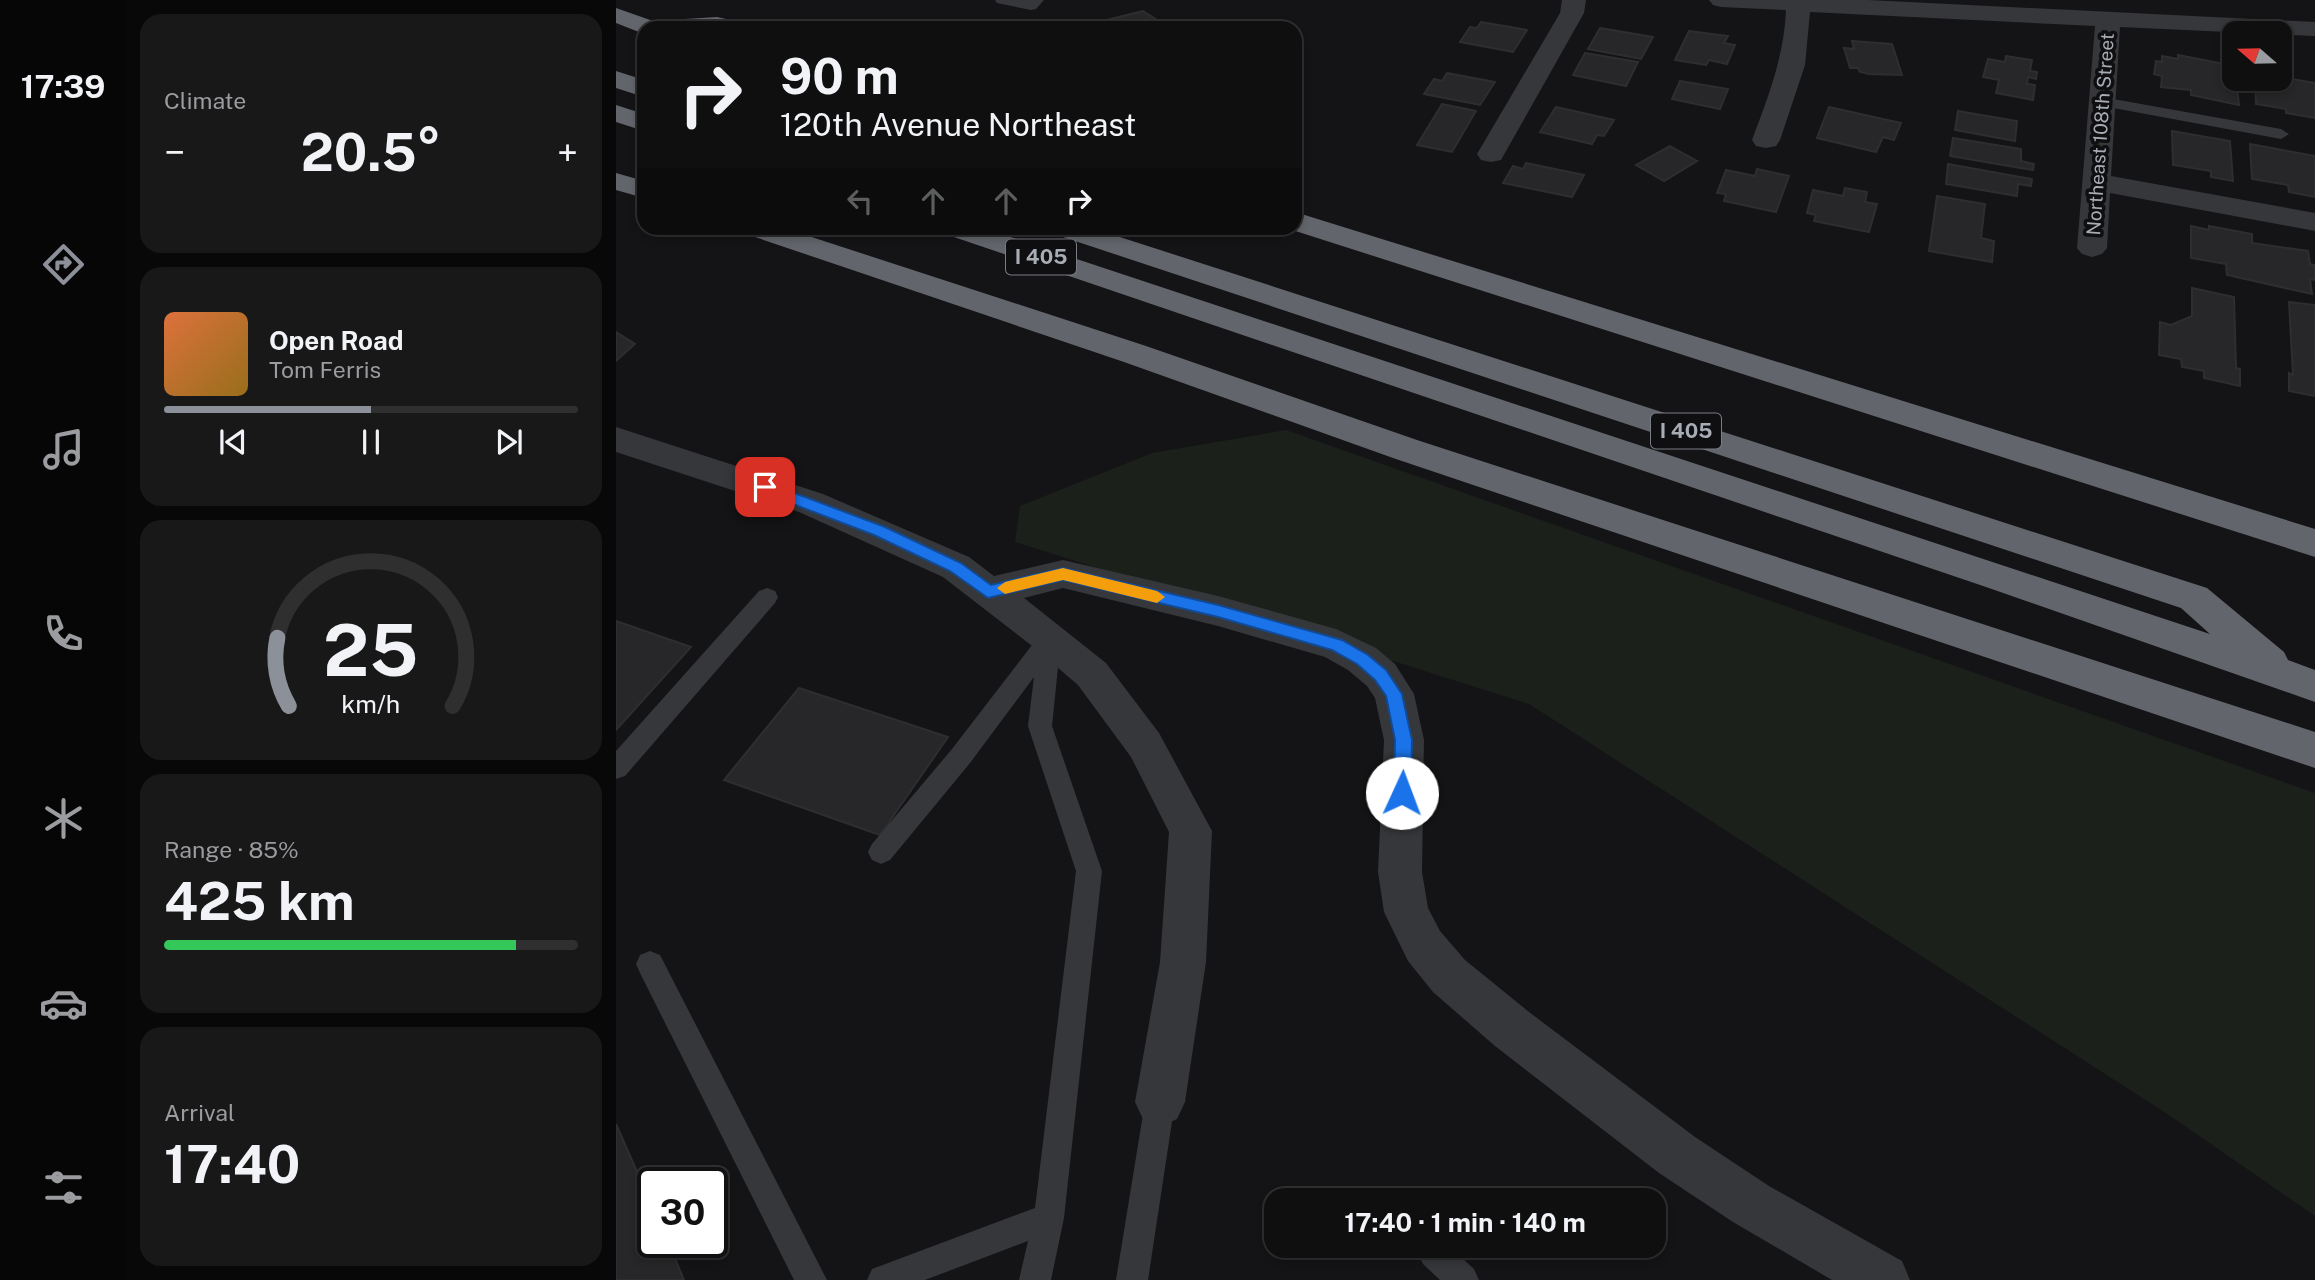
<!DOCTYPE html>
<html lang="en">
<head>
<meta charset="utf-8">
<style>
	:root { --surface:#0f0f10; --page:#181819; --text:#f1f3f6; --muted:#9b9c9f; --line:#2f2f30; --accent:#8c9099 }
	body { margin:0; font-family:"Public Sans",sans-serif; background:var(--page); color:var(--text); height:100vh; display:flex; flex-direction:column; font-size:26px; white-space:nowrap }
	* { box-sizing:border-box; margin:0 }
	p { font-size:23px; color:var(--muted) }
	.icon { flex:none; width:38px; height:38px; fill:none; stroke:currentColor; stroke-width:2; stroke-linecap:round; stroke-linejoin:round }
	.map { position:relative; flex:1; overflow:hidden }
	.details { display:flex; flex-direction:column; gap:14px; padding:14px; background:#080809; width:490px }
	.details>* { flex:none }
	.top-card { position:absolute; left:21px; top:21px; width:665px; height:214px; border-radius:21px; box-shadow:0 4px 10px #0003,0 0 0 2px var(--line); background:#0f0f10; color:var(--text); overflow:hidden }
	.needle { width:46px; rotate:290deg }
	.fabs { position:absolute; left:1606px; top:21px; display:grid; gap:14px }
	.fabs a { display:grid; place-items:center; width:70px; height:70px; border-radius:14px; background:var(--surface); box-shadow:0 4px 10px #0003,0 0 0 2px var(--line); font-size:35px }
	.speed { position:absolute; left:21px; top:1167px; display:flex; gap:14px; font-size:35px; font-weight:700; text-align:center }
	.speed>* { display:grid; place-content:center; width:91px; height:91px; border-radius:50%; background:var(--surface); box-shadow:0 4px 10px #0003,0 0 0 2px var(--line); line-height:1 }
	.speed .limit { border:4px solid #111; border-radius:10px; background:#fff; color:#111 }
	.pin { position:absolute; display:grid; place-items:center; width:60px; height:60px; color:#fff; margin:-30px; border-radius:14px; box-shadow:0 4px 10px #0006 }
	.me { position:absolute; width:77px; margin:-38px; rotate:2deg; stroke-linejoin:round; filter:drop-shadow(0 0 5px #0008) }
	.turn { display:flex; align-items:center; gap:24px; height:147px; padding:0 28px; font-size:32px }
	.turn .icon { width:91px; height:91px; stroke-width:2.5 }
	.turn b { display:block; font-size:49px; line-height:60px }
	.lanes { display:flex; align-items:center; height:66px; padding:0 28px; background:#0003; justify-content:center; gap:35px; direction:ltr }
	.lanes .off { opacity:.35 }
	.big { font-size:52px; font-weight:700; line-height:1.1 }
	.details .tile { flex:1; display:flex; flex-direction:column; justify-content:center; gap:10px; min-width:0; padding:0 24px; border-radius:21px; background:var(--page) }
	.details .dial { align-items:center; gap:0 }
	.dial svg { height:182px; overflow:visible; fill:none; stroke:var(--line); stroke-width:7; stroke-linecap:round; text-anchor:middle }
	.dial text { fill:var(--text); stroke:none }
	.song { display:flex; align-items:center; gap:21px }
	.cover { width:84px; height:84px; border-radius:10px; background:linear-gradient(135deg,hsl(20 70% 55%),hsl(40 70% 35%)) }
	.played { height:7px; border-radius:4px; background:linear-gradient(90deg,var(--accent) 50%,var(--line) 50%) }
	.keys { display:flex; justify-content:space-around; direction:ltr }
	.heat { display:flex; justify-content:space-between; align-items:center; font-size:38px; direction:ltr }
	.charge { height:10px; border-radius:5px; background:linear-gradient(90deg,#34c759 85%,var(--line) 0) }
	.trip { position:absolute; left:648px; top:1188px; width:402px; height:70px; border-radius:21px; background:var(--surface); box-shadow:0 4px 10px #0003,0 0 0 2px var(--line); font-weight:700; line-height:70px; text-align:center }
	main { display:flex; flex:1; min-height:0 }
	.dock { display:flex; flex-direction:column; width:126px; justify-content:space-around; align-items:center; background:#060606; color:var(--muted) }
	.dock .icon { width:49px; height:49px }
	.dock .selected { color:var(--accent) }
	.dock b { font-size:32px; color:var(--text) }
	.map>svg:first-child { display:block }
	.green { fill:#1b201b }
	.building { fill:#272729; stroke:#2e2e31; stroke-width:2 }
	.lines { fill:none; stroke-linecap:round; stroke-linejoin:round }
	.service { fill:#35373a; fill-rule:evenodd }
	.minor { fill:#35373a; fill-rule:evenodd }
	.motorway { fill:#62656b; fill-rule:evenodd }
	.route { fill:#1a73e8; stroke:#114b97; stroke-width:2 }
	.slow { fill:#f59e0b }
	.labels { text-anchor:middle; stroke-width:7; stroke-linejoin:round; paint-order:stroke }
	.far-street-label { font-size:19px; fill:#a7acb5; stroke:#0f0f11 }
	.shield { fill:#0f0f11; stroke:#797d84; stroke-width:2 }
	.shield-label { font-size:21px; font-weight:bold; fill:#a7acb5 }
</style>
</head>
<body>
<main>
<nav class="dock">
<b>17:39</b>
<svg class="icon selected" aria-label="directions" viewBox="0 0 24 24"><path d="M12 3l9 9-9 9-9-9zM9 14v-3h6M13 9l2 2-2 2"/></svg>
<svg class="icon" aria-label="music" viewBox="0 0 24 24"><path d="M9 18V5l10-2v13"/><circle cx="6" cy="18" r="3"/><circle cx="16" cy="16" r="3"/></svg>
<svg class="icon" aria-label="phone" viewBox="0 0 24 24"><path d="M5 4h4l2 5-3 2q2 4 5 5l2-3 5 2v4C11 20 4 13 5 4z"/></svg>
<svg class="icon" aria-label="climate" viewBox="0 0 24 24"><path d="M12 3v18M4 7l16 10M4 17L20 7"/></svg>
<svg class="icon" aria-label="car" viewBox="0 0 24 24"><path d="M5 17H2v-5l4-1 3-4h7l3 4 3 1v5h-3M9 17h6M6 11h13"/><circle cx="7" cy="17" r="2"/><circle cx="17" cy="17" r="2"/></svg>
<svg class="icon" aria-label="filters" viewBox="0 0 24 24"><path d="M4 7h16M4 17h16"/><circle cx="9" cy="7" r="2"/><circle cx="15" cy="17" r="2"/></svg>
</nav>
<section class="details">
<div class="tile"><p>Climate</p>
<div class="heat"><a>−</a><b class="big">20.5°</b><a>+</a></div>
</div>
<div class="tile">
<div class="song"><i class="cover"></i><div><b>Open Road</b><p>Tom Ferris</p></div></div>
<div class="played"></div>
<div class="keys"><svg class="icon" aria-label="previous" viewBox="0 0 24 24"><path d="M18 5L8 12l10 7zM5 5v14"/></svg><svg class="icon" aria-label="pause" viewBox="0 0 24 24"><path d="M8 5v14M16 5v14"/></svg><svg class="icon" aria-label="next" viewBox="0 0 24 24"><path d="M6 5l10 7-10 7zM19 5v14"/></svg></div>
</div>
<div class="tile dial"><svg viewBox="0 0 100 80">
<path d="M14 69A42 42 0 1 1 86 69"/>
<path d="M14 69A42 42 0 0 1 9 39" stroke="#8c9099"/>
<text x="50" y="56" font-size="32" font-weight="700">25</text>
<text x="50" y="72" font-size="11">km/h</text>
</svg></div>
<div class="tile"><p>Range · 85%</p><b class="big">425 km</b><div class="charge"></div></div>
<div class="tile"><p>Arrival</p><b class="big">17:40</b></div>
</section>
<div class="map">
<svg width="1699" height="1280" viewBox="0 0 1699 1280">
	<rect width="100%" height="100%" fill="#141416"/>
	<path class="green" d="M670 430 1699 793V1216L1550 1113 913 704 399 542 404 506 536 453Z"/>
	<path class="building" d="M527 11 546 23 563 27 493 28 486 21Z
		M865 22 911 30 897 52 844 42 854 27 861 28Z
		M984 28 1037 37 1025 59 972 49Z
		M1073 31 1112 36 1108 43 1119 45 1111 64 1093 60 1090 65 1059 60Z
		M1236 41 1276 44 1286 75 1253 74 1244 72 1242 68H1234L1228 48 1238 49Z
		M969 53 1022 62 1010 86 957 75Z
		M1562 55 1619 66 1623 105 1575 95V90L1545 87 1546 76 1538 74 1540 61 1546 62V56L1562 59Z
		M1390 56 1416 60 1414 71 1421 72 1420 79 1412 77 1411 84 1419 85 1417 100 1380 93 1383 80 1367 77 1372 59 1389 62Z
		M831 73 879 82 864 105 808 94 818 79 826 81Z
		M1664 77 1699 83V118L1670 113V109L1640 104 1639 79Z
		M1064 81 1112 89 1104 109 1056 99Z
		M826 104 860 111 836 152 801 145Z
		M940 107 998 120 988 136 981 135 976 144 924 132Z
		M1213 107 1285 123 1278 140 1267 137 1260 152 1201 138Z
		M1342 111 1401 121 1399 141 1339 130Z
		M1556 131 1614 141 1617 181 1595 177V171L1557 165Z
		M1337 138 1405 149V161L1418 164 1417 170 1334 156Z
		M1634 144 1699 156V197L1673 192 1672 185 1636 179Z
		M1054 146 1081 161 1048 181 1020 165Z
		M910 163 968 175 956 197 887 183 897 166 907 169Z
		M1332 164 1416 179 1415 186 1402 184 1401 196 1330 184Z
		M1141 169 1173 176 1160 212 1108 201 1110 194 1101 193 1110 170 1139 176Z
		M1229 188 1251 192 1249 202 1261 204 1253 232 1198 221 1200 215 1191 213 1197 190 1227 196Z
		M1321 196 1369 204 1365 238 1378 241 1376 262 1313 251Z
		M1575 226 1593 230V226L1636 234V243L1692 251 1694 264 1698 265 1699 274V280L1694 279 1696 294 1611 275 1610 264 1575 258Z
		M1576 288 1618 297 1620 368 1624 369V386L1588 378V371L1566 367 1565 359 1543 355 1544 322 1555 325 1576 316Z
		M1673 302 1699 305V396L1673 391V373L1677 375Z
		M0 332 19 344 0 361Z
		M0 621 75 647 0 730Z
		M183 688 332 737 264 835 108 780Z
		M0 1124 37 1208V1242H52L68 1280H0Z"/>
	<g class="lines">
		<path class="service" d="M379 0H428L420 9 415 10 381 3Z
			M1486 97 1665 129 1673 134 1665 139 1481 105 1478 102Z
			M151 588 159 591 162 597 159 603 9 776 0 779V751L143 591Z
			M434 629 442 632 445 638 436 726 486 871 448 1218 435 1280H403L412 1241 309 1280H251L256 1269 419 1208 460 871 412 726 418 677 354 763 274 860 265 864 256 860 252 852 256 844 336 749 426 632Z
			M34 951 44 955 211 1280H178L24 973 20 964 24 955Z
			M544 1087 554 1092 559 1102 532 1280H500L529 1102 534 1092Z
			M805 1246H833L858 1269 863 1280H824L807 1264 802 1253Z"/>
		<path class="minor" d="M946 0H970L968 13 885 160 875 162 865 160 861 154 944 13Z
			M1093 0H1252L1699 22V36L1504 27 1495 176 1699 213V231L1494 193 1491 248 1486 254 1476 257 1466 254 1461 248 1479 26 1194 12 1189 65 1164 140 1160 146 1150 148 1140 146 1136 140C1152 97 1168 57 1170 10L1105 7 1097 5Z
			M0 427 207 494 353 557 378 576 447 560 602 596 720 629 760 648 779 664 798 694 808 740 806 872 812 908 824 931 849 960 913 1012 1079 1137 1153 1186 1286 1261 1294 1280H1216L1117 1222 1043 1173 879 1046 817 992 792 961 768 912 762 872 768 740 759 698 751 686 732 670 709 657 602 626 447 588 408 598 490 663 543 733 596 831 590 962 569 1102 561 1119 544 1127 527 1119 519 1102 544 962 553 832 515 757 462 685 420 649 327 577 183 512 0 452Z"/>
		<path class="motorway" d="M0 8 37 21 101 17 110 19 113 24 110 28H28V34L0 23Z
			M0 71 28 80V97L0 88Z
			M0 105 28 114V131L0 122Z
			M0 173 28 181V198L0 190Z
			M679 212 1699 529V557L670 228H679Z
			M125 228H168L530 346 801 440 1699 732V768L777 458 508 362 130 234Z
			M324 228H367L1594 634 1565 608 438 234 433 228H476L1591 588 1668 652 1672 660 1699 670V702L1370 587 329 234Z"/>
	</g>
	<path class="route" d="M149 482 269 527 345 563 375 585 447 568 602 605 726 640 752 655 770 670 786 694 796 740 795 793 792 799 786 801 780 799 778 793 779 740 770 696 759 680 741 664 716 650 602 617 447 580 372 598 334 571 258 535 143 491 141 487Z"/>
	<path class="slow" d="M447 568 541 591 549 597 541 603 447 580 389 594 381 588 389 582Z"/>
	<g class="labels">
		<g class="far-street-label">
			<text transform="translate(1484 134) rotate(-86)" y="7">Northeast 108th Street</text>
		</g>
		<g class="shield">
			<rect x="390" y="239.5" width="70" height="35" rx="5"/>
			<rect x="1035" y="413.5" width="70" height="35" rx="5"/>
		</g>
		<g class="shield-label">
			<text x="425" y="264">I 405</text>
			<text x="1070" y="438">I 405</text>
		</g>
	</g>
</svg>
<div class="fabs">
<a><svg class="needle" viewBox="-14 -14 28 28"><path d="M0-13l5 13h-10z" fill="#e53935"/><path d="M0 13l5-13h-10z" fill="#9b9c9f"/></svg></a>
</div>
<div class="speed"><div class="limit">30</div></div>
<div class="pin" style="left:149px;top:487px;background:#d93025"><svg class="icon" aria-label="arrive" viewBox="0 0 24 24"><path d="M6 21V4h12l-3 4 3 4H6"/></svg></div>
<svg class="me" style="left:786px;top:793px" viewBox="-20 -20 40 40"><circle r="19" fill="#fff"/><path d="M0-13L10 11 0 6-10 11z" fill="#1a73e8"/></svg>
<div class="trip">17:40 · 1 min · 140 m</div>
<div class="top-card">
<div class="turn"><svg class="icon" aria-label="right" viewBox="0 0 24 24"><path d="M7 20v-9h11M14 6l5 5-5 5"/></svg><div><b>90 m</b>120th Avenue Northeast</div></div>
<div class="lanes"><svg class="icon off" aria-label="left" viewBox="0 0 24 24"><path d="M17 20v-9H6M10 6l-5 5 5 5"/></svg><svg class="icon off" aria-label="ahead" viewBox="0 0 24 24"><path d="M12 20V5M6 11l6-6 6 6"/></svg><svg class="icon off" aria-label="ahead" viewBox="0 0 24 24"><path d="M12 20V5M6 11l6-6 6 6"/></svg><svg class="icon" aria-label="right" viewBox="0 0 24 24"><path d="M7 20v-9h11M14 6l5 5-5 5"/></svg></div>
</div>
</div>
</main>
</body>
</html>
